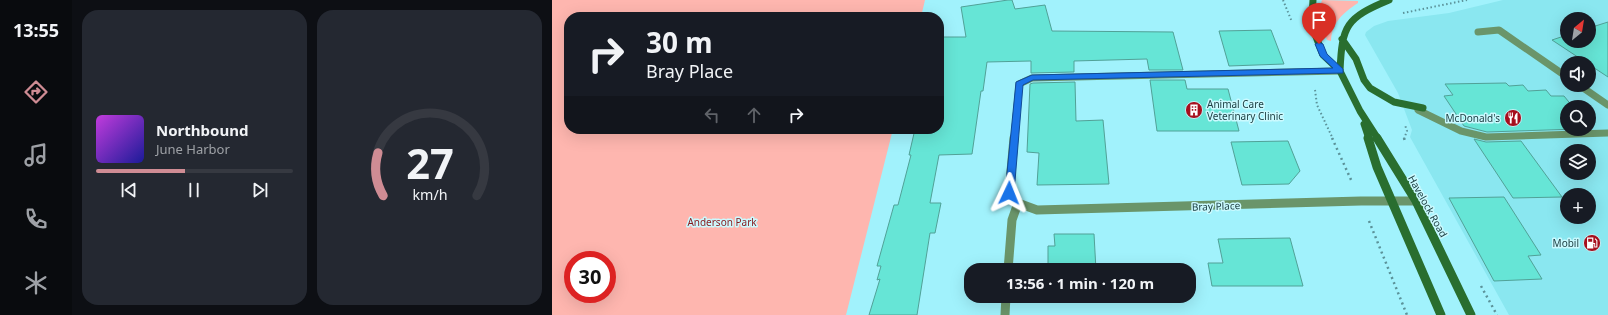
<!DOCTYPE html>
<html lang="en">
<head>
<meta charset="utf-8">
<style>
	:root { --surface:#171b24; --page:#242831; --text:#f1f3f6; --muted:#9ea1a6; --line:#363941; --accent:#cf8c94 }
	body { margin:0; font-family:"Noto Sans",sans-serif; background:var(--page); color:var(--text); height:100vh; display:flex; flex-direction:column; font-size:15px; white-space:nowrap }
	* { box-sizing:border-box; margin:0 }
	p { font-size:13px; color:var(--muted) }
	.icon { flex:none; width:22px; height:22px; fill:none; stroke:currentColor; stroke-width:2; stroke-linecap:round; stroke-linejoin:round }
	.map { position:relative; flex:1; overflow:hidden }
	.details { display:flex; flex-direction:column; gap:10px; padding:10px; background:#0d0f14; width:480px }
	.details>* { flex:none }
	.guide { position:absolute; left:12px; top:12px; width:380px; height:122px; border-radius:16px; box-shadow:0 4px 16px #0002; background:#171b24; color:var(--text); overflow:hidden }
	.needle { width:26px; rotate:30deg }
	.buttons { position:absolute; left:1008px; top:12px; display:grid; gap:8px }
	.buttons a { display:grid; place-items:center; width:36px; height:36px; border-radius:50%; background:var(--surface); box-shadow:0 4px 16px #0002; font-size:20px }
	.speed { position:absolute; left:12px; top:251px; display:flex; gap:8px; font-size:20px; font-weight:700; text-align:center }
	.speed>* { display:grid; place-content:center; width:52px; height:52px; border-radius:50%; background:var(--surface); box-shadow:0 4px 16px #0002; line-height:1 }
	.speed .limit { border:6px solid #d22; background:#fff; color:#111 }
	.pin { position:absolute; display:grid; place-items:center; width:34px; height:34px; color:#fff; margin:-41px -17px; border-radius:50% 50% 50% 0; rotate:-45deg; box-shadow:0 0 4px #0007 }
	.pin .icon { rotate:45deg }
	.me { position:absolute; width:44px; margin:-22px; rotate:2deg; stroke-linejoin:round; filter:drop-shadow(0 0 3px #0008) }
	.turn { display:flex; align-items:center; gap:14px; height:84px; padding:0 16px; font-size:18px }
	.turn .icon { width:52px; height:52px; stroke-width:2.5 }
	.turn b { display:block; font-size:28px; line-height:34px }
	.lanes { display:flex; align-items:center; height:38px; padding:0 16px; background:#0003; justify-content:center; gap:20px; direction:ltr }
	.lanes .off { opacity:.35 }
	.details .widget { flex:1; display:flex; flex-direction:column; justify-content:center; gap:6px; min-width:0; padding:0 14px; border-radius:16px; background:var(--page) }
	.details .dial { align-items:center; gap:0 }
	.dial svg { height:104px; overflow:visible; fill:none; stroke:var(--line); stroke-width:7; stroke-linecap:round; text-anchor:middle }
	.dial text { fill:var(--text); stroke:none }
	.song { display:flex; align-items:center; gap:12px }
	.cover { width:48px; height:48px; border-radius:6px; background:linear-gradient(135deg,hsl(290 70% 55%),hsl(240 70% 35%)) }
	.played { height:4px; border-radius:2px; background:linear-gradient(90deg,var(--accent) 45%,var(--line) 45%) }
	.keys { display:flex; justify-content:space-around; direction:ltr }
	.details .tiles { flex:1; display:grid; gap:10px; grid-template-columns:repeat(2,1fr) }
	.trip { position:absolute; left:412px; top:263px; width:232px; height:40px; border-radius:16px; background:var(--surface); box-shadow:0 4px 16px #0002; font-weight:700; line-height:40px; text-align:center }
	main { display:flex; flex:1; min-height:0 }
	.dock { display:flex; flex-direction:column; width:72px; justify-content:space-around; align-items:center; background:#090b0e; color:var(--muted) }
	.dock .icon { width:28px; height:28px }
	.dock .on { color:var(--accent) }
	.dock b { font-size:18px; color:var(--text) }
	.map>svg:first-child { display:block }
	.built { fill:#8ae7f0; fill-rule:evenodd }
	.green { fill:#feb6af; fill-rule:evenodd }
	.building { fill:#66e5d6; stroke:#51a197 }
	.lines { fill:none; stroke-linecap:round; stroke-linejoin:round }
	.path-far1 { stroke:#5b9299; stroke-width:2; stroke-dasharray:1.5 2.5; stroke-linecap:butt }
	.path { stroke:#5b9299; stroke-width:2.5; stroke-dasharray:2 3.5; stroke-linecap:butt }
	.lane { stroke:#6a956a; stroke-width:7 }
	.street-far1 { stroke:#6a956a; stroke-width:7 }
	.street { stroke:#6a956a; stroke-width:9 }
	.secondary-far1 { stroke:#296e2f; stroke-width:7 }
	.secondary { stroke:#296e2f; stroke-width:9 }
	.route { fill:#1a73e8; stroke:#114b97 }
	.labels { text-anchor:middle; stroke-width:3; stroke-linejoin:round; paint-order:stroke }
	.poi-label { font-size:10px; fill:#1e4044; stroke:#cbfaff; text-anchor:end }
	.street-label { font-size:10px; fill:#1e4044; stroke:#cbfaff }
	.park-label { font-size:10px; fill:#88191d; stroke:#cbfaff }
</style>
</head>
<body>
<main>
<nav class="dock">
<b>13:55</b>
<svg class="icon on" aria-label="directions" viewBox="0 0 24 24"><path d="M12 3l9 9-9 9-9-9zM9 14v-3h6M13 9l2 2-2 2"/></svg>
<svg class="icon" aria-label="music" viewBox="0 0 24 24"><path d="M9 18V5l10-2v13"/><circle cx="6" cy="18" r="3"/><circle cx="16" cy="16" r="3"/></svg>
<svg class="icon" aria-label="phone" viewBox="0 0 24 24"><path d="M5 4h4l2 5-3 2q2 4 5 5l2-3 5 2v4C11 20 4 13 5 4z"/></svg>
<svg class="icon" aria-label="climate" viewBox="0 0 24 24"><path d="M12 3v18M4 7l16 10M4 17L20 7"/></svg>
</nav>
<section class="details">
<div class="tiles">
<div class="widget">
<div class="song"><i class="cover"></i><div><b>Northbound</b><p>June Harbor</p></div></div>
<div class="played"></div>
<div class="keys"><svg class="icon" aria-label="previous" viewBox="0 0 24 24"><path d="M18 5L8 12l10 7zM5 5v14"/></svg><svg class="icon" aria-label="pause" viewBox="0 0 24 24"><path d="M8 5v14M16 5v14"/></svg><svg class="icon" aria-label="next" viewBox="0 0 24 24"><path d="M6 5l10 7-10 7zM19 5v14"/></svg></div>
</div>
<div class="widget dial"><svg viewBox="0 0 100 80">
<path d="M14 69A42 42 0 1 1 86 69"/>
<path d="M14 69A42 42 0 0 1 10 36" stroke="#cf8c94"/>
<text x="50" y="56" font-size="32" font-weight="700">27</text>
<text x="50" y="72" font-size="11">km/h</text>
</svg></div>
</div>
</section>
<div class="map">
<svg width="1056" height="315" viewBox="0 0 1056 315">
	<rect width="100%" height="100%" fill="#a1f2fc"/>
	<path class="built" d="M951 0H1056V315H957L858 137 860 130 846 93 813 35 814 32 822 26 836 21 897 13ZM1015 19H1037V41H1015ZM1015 63H1037V85H1015ZM1015 107H1037V129H1015ZM1015 151H1037V173H1015ZM1015 195H1037V217H1015Z"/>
	<path class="green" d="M0 0H373L369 17H17V129H341L294 315H0ZM21 260H55V294H21Z
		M770 0 806 1V3C791 13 780 22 779 41L775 40C771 28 765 13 770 0Z"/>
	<path class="building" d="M456 0H460L463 9 493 5 500 31 621 32 631 70H597L595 59 522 61V72L479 73V61L435 62 431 91H429L420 154 387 155 378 203H389L383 233H378L365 315H317L328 279 325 280 329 266H325L342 205H346L359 155H357L363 129H387V37H414L409 7Z
		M1056 22V77L1000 40 1015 35V41H1037V28Z
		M719 30 732 64 677 66 667 31Z
		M598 80H633L635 89H676L687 131H605Z
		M523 82 524 121 551 120 557 184 485 185 487 153 475 152 478 84 481 83Z
		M954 83 957 86 971 85 976 91 994 90 999 96H1012L1021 107H1015V129H1025L935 132 912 126 892 96 901 95 893 84Z
		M922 139 934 142 969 141 1010 197 961 198Z
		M736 141 748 171 737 184 690 185 679 142Z
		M952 197 989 255 976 256 990 279 942 281 897 198Z
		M502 234H542L544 270H496V246H503Z
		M738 238 751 286H660L656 263H671L666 239Z"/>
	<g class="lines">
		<path class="path-far1" d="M731 0 740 22
			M851 13 915 0
			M763 90 765 105 781 139
			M852 139 855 131 853 125"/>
		<path class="path" d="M780 138 800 182
			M852 138 853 142
			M817 221 855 315
			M929 286 945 315"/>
		<path class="lane" d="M926 32 947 30 1015 77
			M1027 85 1056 105
			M866 110 909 131 934 137 1056 133"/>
		<path class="street-far1" d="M462 139 467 84 480 78 788 71"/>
		<path class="street" d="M462 138 457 193 466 203 485 210 809 201H864
			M456 270 460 220 466 203
			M453 315 454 296"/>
		<path class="secondary-far1" d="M761 0 760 17 763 34 771 55 788 71 808 111 826 139
			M790 39 804 59 812 80 818 88 842 102 871 108
			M788 71C790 25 794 18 837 0
			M812 124 817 139"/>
		<path class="secondary" d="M816 138 825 167 889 315
			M825 138 864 201 919 315"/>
	</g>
	<path class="route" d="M767 42 771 44 775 54 791 69V73L481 80 471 85 462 193 461 196H454L453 193 464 82 480 75 781 68 768 56 763 44Z"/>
	<defs>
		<g id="building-disc" transform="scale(0.9)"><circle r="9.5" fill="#a60f1d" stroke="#cbfaff"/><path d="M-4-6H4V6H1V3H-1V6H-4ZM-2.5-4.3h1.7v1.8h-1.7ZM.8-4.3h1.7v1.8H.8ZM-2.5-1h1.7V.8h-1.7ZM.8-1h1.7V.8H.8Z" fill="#fff"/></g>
		<g id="restaurant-disc" transform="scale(0.9)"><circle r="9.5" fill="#a60f1d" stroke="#cbfaff"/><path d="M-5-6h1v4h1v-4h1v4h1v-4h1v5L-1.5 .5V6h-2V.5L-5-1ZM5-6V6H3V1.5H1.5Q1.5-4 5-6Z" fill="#fff"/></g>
		<g id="fuel-disc" transform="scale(0.9)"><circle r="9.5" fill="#a60f1d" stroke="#cbfaff"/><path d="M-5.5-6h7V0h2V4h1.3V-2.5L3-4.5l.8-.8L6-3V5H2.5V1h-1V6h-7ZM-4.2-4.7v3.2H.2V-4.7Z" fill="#fff"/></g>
	</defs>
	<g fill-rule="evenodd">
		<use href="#building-disc" x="642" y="110"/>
		<use href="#restaurant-disc" x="961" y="118"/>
		<use href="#fuel-disc" x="1040" y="243"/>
	</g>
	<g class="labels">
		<g class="poi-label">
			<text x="655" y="108" text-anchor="start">Animal Care<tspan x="655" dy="12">Veterinary Clinic</tspan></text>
			<text x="948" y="122">McDonald's</text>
			<text x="1027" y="247">Mobil</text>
		</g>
		<g class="street-label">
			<text transform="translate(664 206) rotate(-2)" y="4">Bray Place</text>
			<text transform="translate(876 206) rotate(61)" y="4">Havelock Road</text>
		</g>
		<g class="park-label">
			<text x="170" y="226">Anderson Park</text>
		</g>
	</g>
</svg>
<div class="buttons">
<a><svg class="needle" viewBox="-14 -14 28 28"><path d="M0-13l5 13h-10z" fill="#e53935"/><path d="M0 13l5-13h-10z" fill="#9ea1a6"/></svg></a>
<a><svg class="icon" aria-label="sound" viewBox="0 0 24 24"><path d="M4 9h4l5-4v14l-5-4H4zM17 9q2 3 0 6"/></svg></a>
<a><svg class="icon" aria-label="search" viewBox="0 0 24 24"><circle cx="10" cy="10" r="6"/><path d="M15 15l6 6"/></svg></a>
<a><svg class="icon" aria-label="layers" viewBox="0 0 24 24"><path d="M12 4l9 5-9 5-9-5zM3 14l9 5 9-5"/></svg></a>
<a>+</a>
</div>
<div class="speed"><div class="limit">30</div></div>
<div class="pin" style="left:767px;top:44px;background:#d93025"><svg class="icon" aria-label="arrive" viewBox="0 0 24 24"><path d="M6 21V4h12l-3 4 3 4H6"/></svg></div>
<svg class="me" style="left:457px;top:193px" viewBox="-20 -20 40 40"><path d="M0-17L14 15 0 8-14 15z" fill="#1a73e8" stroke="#fff" stroke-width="4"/></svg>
<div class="trip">13:56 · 1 min · 120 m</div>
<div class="guide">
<div class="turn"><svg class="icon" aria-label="right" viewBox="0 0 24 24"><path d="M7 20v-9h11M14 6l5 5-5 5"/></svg><div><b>30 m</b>Bray Place</div></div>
<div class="lanes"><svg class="icon off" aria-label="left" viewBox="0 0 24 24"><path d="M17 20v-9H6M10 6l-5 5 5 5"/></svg><svg class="icon off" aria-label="ahead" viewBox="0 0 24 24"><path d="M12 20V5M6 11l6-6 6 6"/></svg><svg class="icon" aria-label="right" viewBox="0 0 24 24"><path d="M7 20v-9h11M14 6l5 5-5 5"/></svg></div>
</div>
</div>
</main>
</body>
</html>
